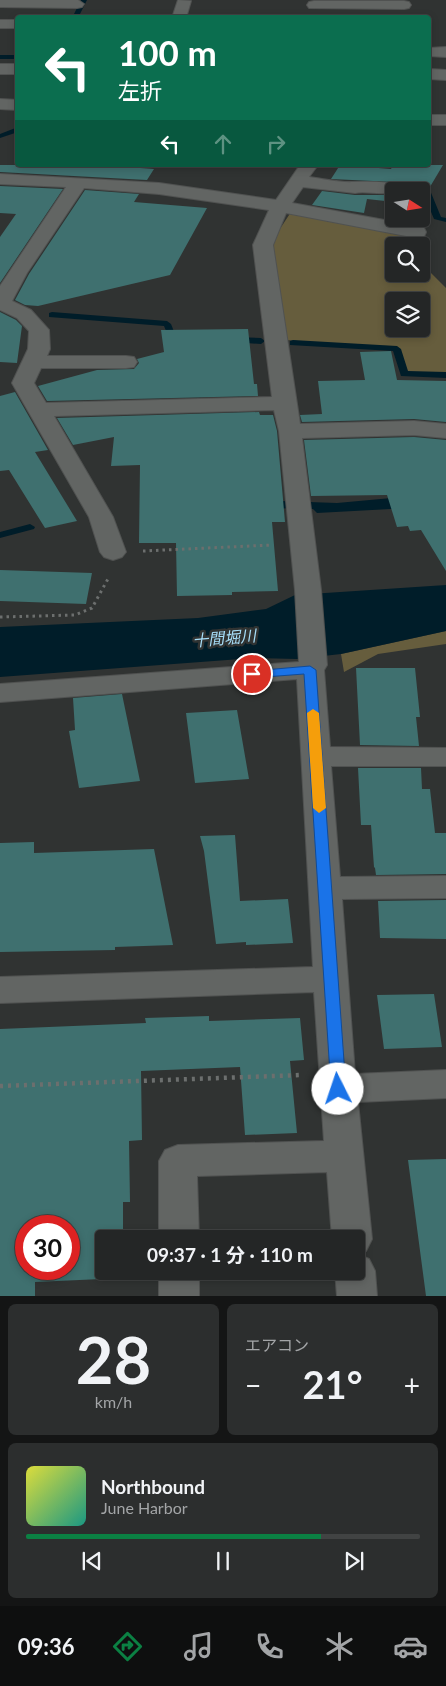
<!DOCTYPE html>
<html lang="ja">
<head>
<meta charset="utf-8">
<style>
	:root { --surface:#242626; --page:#2c2e2e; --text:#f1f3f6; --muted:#a3a5a7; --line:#414343; --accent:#0b8043 }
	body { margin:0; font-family:Lato,"Noto Sans JP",sans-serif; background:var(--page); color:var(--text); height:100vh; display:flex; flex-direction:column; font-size:19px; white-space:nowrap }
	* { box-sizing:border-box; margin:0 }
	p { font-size:16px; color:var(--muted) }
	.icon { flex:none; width:28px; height:28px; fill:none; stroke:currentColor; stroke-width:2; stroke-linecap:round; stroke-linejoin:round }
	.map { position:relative; height:1296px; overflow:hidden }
	.details { display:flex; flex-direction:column; gap:8px; padding:8px; background:#141515; flex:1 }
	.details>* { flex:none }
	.top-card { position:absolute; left:15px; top:15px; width:416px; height:152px; border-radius:5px; box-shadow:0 2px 8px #0003,0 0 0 1px var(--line); background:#0b6e4f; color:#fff; overflow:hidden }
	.needle { width:32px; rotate:102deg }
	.controls { position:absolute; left:385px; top:182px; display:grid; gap:10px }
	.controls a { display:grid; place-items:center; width:45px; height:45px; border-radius:5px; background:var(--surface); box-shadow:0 2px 8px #0003,0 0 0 1px var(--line); font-size:25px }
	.speed { position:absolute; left:15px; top:1215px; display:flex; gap:10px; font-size:25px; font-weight:700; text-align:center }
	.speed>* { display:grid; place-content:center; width:65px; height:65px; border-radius:50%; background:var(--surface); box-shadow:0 2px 8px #0003,0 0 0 1px var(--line); line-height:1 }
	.speed .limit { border:8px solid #d22; background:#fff; color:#111 }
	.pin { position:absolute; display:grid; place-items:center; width:42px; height:42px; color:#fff; margin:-21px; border:2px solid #fff; border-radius:50%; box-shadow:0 1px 5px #0007 }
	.me { position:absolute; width:55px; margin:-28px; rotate:356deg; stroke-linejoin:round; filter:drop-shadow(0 0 4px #0008) }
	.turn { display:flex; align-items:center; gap:18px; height:105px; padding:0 20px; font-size:22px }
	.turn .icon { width:65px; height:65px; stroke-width:2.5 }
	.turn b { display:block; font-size:35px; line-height:42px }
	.lanes { display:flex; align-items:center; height:48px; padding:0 20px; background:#0003; justify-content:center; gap:25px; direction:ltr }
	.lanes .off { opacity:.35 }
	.big { font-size:38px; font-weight:700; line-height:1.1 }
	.details .card { flex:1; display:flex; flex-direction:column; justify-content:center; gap:8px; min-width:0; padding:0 18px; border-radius:8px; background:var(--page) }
	.details .dial { align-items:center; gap:0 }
	.dial b { font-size:65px; line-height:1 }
	.song { display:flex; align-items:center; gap:15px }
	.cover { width:60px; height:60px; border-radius:8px; background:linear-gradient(135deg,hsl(60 70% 55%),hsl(170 70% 35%)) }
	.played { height:5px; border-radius:2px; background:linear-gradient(90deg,var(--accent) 75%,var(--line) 75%) }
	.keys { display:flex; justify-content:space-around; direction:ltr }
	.heat { display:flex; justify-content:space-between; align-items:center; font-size:28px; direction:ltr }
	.details .tiles { flex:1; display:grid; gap:8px; grid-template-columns:1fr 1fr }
	.card:last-child { grid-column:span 2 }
	.trip { position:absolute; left:95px; top:1230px; width:270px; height:50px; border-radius:5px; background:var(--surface); box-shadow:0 2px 8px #0003,0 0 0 1px var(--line); font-weight:700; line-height:50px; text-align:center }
	.dock { display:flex; height:80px; justify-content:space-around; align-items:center; background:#0e0f0f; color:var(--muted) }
	.dock .icon { width:35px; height:35px }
	.dock .on { color:var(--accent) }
	.dock b { font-size:22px; color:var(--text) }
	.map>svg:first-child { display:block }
	.green { fill:#665d3d; fill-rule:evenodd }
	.water { fill:#001d29 }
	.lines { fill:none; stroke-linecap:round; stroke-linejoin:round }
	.stream { fill:#001d29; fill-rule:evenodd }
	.building { fill:#3f706f; fill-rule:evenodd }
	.street-casing { stroke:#505251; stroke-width:2 }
	.secondary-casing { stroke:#505251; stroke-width:2 }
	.path-far1 { stroke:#6c6f6e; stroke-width:3; stroke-dasharray:2.5 4; stroke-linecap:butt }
	.path { stroke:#6c6f6e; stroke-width:4.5; stroke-dasharray:3 5; stroke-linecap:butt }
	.street { fill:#626563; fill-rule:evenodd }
	.secondary { fill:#626563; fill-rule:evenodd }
	.route { fill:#1a73e8; stroke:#114b97 }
	.slow { fill:#f59e0b }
	.labels { text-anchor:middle; stroke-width:5; stroke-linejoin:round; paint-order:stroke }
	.water-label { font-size:16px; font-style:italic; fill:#a6ddf7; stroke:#303332 }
</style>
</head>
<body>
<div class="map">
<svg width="446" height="1296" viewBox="0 0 446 1296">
	<rect width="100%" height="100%" fill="#303332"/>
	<path class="green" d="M291 212 408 235 404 246H394V274H421V269L428 270 446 288V374L406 373 400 349 286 340 272 241ZM394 301H421V329H394Z
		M446 631V644L378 654 344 672 341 654Z"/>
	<path class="water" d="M446 493V506L317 513 313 509 209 507 281 501 337 503Z
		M446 585V631L341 654 297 659 254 658 0 677V627L198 618 266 609 295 595Z"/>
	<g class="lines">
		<path class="stream" d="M81 0H87L78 18H72Z
			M0 55H18V59H0Z
			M18 127V132L0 138V134Z
			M429 164 430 165 427 183 441 217 446 218V222L434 219 419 183 422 165Z
			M52 312 167 321 171 324 175 334 183 337 179 340 169 338 164 326 49 317V313Z
			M235 337 261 338 265 341 261 344 232 342V338Z
			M293 340 397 346 401 349 408 371 446 372V378L401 376 393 351 290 345V341Z
			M30 524 35 527 34 529 0 538V532Z"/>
	</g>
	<path class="building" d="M0 165H100L154 169 147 180 0 172Z
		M340 165 391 169 393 165H443L421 202V191H396L399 188 394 182 331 179Z
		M0 186 63 189 0 283V237L16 214 0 213Z
		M85 190 139 194 134 202 207 208 170 275 38 306 25 305 15 300 29 274Z
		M322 191 355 195H383L394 193V202L367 199 364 213 312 205Z
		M0 312 16 320 22 326 17 363 0 362Z
		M248 329 254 384H257L258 396 47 401 38 386 97 370 134 369 139 363 137 359 164 352 161 330Z
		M391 351 397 380 446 381V422L414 419 302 422 300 415 322 414 318 381 365 380 360 352Z
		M15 392 48 450 35 452 77 521 45 528 9 470 0 471V396Z
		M259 412 260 415H273L277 431 285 522H272L278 591 232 592V595L177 596 176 543H139L140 465 111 466 114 437 73 445 57 418Z
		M414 437 446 440V571L421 530 410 531 408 526 397 527 387 495 311 496 304 440Z
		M0 570 92 573 86 604 0 601Z
		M356 668H415L420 717H416L419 746 360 745Z
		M122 694 140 781 79 788 69 731 75 730 73 698Z
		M237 710 249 779 195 783 186 713Z
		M358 768H421L422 789H430L435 833H446V874L376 875 375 868 374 867 371 825H361Z
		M235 835 240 901 288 899 293 943 246 945V942L216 944 204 851 200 836Z
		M34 842V853L154 849 173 945 115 947V950L0 952V843Z
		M446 900V939L380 938 378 901Z
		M434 994 442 1047 384 1049 377 995Z
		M209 1016V1021L300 1018 304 1060 290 1061 297 1133 245 1135 240 1067 141 1071 142 1140 129 1141 130 1202H123V1239H104V1271H124V1278L35 1282V1296H0V1029L146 1023 145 1018ZM26 1226H69V1269H26Z
		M446 1159V1296H426L408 1160Z"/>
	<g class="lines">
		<g class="street-casing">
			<path id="street" d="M0 0H78L84 4 82 7 77 8 0 7Z
				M178 0 191 1 186 18H172Z
				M314 1H404L409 2 411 5 409 8 404 9 309 8 307 5 309 2Z
				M0 20H18V28H0Z
				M446 47V57L429 56V48Z
				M0 99 18 100V110L0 109Z
				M429 115H446V125H429Z
				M300 165H318L309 177C324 179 340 183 354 182 368 182 381 181 394 184L397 188C388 198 368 190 355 193L303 187 292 203 417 226 424 228 426 232 420 246H402L406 236 286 213 273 245 300 424 414 421 446 424V438L414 435 302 438 321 590 327 665 324 670 330 747 446 748V766H331L340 877 446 876V898L342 899 355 1074 446 1070V1098L358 1102 372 1239 366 1251 357 1254 369 1259 375 1271 377 1296H337L335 1271H356V1239H332L327 1172 197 1176 199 1239H159V1161L165 1150 178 1145 324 1141 314 992 0 1003V977L313 967 297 679 0 702V684L299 662 295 590 279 431 274 410 54 416 113 517 126 552 122 557 113 560 104 557 100 552 89 517 12 383 28 349 29 331 17 318 0 310V286L66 187 0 184V174L159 183 276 200ZM84 188 159 194 269 210 253 245 272 397 46 403 34 383 41 368H126L134 367 137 362 134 357 126 356H47L50 349 49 330 31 310 12 301 27 273Z
				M159 1271H199V1296H159Z"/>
		</g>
		<g class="secondary-casing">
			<path id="secondary" d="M0 64H18V74H0Z
				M429 69 446 70V80L429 79Z"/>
		</g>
		<path class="path-far1" d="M143 551 272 545
			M0 617 75 615 92 608 109 577"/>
		<path class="path" d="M0 1086 302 1075"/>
		<use href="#street" class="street"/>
		<use href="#secondary" class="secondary"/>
	</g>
	<path class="route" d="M310 666 316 670 346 1089 344 1093 338 1095 333 1093 331 1089 304 674 252 678 246 674 252 671Z"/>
	<path class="slow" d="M313 709 319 713 326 808 319 813 313 808 307 713Z"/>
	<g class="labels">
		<g class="water-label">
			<text transform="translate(224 638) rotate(-5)" y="6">十間堀川</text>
		</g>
	</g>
</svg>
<div class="controls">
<a><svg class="needle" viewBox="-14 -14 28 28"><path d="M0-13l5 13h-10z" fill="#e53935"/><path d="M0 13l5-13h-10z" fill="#a3a5a7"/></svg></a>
<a><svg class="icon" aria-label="search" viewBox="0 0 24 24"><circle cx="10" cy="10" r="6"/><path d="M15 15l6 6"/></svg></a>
<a><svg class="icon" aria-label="layers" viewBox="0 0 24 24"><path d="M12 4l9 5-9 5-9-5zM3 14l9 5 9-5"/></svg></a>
</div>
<div class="speed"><div class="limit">30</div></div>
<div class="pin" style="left:252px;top:674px;background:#d93025"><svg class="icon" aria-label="arrive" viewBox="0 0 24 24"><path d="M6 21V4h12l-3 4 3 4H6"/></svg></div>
<svg class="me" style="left:338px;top:1089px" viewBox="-20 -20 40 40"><circle r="19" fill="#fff"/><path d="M0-13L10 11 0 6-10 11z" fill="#1a73e8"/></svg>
<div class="trip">09:37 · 1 分 · 110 m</div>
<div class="top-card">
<div class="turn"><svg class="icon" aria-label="left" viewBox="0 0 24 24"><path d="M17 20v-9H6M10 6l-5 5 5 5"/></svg><div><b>100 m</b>左折</div></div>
<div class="lanes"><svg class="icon" aria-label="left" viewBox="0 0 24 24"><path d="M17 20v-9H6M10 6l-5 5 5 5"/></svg><svg class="icon off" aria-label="ahead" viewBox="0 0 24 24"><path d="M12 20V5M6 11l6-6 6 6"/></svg><svg class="icon off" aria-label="right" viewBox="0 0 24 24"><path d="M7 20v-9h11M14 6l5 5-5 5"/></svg></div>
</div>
</div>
<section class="details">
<div class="tiles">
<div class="card dial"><b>28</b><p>km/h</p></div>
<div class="card"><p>エアコン</p>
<div class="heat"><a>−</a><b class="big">21°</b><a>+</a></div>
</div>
<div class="card">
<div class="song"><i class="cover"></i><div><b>Northbound</b><p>June Harbor</p></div></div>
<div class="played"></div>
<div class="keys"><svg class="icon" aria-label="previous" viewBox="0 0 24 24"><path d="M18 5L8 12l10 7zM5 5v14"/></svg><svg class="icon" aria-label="pause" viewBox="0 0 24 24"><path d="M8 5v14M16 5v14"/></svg><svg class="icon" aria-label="next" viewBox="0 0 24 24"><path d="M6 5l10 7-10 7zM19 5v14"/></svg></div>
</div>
</div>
</section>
<nav class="dock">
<b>09:36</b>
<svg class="icon on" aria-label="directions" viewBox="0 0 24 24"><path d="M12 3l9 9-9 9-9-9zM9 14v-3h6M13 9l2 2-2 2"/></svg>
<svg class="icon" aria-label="music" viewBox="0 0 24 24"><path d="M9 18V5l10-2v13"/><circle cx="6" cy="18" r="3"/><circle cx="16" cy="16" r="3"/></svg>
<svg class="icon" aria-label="phone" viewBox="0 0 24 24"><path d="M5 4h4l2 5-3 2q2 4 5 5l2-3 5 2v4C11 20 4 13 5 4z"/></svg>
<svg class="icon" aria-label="climate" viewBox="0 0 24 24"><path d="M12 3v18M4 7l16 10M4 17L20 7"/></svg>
<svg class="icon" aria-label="car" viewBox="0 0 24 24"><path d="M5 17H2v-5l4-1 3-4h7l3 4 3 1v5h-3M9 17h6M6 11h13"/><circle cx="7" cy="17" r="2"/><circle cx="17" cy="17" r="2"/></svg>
</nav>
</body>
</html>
